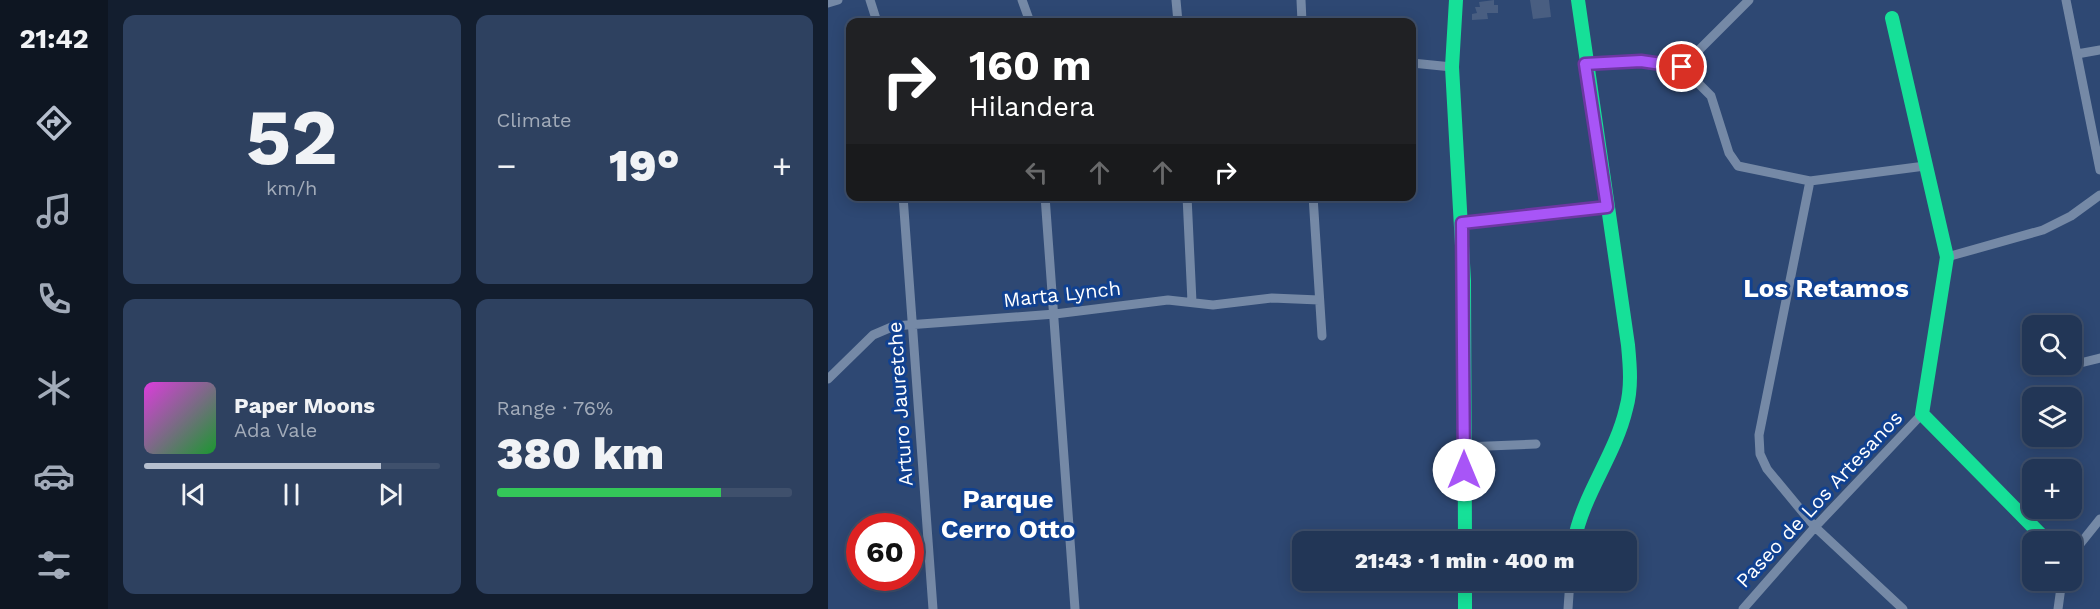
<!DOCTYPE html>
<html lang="en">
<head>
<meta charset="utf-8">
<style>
	:root { --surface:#223656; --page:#2e4160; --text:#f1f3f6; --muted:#a2abb9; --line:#3f506c; --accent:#b6bfce }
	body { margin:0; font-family:"Work Sans",sans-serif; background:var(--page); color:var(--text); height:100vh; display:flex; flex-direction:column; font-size:22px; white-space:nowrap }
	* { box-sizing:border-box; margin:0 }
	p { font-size:20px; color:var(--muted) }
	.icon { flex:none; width:33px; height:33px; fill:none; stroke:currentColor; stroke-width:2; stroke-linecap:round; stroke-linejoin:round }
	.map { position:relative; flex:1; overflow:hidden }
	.side { display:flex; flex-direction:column; gap:15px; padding:15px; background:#131e2f; width:720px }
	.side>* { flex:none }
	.guide { position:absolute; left:18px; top:18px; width:570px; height:183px; border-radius:12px; box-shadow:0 3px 15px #0003,0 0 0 2px var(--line); background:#202124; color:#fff; overflow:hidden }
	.fabs { position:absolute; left:1194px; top:315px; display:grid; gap:12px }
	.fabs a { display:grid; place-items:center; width:60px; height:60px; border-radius:12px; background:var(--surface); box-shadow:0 3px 15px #0003,0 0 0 2px var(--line); font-size:30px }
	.speed { position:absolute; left:18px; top:513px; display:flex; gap:12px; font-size:30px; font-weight:700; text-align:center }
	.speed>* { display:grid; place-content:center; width:78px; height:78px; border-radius:50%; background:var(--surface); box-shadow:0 3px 15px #0003,0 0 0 2px var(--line); line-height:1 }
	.speed .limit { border:9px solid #d22; background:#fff; color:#111 }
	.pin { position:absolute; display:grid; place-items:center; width:51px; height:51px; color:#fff; margin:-26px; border:3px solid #fff; border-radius:50%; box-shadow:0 2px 6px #0007 }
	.me { position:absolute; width:66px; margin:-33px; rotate:0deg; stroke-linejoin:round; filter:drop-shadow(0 0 4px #0008) }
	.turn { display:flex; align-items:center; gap:21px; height:126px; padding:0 24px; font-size:27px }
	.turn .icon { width:78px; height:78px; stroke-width:2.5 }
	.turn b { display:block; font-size:42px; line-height:51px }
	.lanes { display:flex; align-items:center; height:57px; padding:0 24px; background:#0003; justify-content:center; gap:30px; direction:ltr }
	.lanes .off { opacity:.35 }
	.big { font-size:45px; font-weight:800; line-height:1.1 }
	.side .tile { flex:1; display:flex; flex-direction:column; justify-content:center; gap:9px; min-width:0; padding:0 21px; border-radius:12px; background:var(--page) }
	.side .dial { align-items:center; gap:0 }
	.dial b { font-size:78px; line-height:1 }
	.song { display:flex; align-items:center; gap:18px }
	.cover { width:72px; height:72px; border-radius:9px; background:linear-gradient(135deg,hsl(300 70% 55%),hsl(130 70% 35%)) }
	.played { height:6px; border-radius:3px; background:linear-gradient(90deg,var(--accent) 80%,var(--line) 80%) }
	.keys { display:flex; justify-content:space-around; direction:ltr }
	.heat { display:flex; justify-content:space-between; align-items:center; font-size:33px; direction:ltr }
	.charge { height:9px; border-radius:4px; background:linear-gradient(90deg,#34c759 76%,var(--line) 0) }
	.side .tiles { flex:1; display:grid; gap:15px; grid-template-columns:repeat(2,1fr) }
	.trip { position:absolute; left:464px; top:531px; width:345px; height:60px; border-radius:12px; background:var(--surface); box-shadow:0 3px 15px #0003,0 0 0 2px var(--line); font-weight:800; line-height:60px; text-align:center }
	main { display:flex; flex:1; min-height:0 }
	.tabs { display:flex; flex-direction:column; width:108px; justify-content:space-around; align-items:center; background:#0e1622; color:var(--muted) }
	.tabs .icon { width:42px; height:42px }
	.tabs .current { color:var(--accent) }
	.tabs b { font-size:27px; color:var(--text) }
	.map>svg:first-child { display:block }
	.building { fill:#495e81 }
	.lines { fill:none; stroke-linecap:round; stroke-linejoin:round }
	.street { stroke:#7589a6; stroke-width:9 }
	.fast { stroke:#16e098; stroke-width:14 }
	.route-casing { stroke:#6d37a1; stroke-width:15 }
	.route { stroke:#a855f7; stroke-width:10 }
	.labels { text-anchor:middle; stroke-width:6; stroke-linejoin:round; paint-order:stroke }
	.street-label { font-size:20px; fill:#fff; stroke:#114190 }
	.district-label { font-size:26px; font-weight:bold; fill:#fff; stroke:#114190 }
</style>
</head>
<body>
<main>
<nav class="tabs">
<b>21:42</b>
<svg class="icon current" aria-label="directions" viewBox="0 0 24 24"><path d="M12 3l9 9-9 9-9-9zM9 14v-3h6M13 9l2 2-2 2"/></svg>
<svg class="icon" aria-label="music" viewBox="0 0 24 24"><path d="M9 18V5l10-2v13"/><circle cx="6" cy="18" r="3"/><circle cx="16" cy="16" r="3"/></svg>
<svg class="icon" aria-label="phone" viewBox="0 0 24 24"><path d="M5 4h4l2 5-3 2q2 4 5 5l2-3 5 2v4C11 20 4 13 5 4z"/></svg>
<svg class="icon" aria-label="climate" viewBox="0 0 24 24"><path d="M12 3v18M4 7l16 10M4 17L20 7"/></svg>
<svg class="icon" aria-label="car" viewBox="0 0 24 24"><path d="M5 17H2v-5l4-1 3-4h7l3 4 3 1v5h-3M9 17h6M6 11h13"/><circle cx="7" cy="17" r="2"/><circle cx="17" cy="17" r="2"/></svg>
<svg class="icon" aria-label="filters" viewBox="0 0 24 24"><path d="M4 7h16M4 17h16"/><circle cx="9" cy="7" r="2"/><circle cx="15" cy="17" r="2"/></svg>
</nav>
<section class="side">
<div class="tiles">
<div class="tile dial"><b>52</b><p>km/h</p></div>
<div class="tile"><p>Climate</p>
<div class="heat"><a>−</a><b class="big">19°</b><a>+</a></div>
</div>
<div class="tile">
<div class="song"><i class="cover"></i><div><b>Paper Moons</b><p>Ada Vale</p></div></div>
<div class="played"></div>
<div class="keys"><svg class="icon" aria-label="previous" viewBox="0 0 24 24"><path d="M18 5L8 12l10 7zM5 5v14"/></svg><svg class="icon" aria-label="pause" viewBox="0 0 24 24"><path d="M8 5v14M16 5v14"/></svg><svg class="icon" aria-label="next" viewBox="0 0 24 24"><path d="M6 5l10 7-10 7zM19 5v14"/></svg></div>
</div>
<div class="tile"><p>Range · 76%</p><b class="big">380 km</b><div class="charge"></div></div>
</div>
</section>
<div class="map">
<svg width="1272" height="609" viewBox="0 0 1272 609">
	<rect width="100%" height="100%" fill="#2e4873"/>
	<path class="building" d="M666 0V5H670V13H659L660 19 644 20V14L649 13 647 7H652L651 2Z
		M702 0H721L723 17 705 19Z"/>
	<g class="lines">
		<path class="street" d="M42 0 49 22
			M194 0 202 22
			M348 0 350 22
			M473 0 474 22
			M1238 0 1272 170
			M0 3 10 0
			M1249 54 1272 50
			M584 63 624 67
			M757 64 813 61 854 67 883 96 901 153 910 166 982 181 1097 166
			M854 67 921 0
			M982 181 931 435 932 454 939 469 987 527 1075 609
			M75 196 105 609
			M217 196 247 609
			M359 196 364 302
			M485 196 494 336
			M634 223 779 207
			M1119 257 1215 230 1243 216 1272 195
			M1236 367 1272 358
			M0 379 45 335 66 326 227 314 340 300 385 305 444 298 491 300
			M636 447 708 444
			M1244 554 1272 519
			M740 609 742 580
			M915 609 987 527 1094 414
			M1230 609 1234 580"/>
		<path class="fast" d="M628 0 624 67 636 281 637 542
			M1064 18 1119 257 1094 414 1220 542
			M746 542C755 494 787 456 798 409 804 388 802 366 800 345L750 0
			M637 580V609"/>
	</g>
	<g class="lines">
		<g class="route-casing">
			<path id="route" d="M636 470 634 223 779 207 757 64 813 61 854 67"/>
		</g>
		<use href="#route" class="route"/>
	</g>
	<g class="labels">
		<g class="street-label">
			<text transform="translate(234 294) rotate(-6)" y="7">Marta Lynch</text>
			<text transform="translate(72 404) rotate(-94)" y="7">Arturo Jauretche</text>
			<text transform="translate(991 499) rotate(-47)" y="7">Paseo de Los Artesanos</text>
		</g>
		<g class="district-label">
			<text x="998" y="297">Los Retamos</text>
			<text x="180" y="508">Parque<tspan x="180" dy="30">Cerro Otto</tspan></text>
		</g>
	</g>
</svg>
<div class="fabs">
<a><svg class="icon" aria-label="search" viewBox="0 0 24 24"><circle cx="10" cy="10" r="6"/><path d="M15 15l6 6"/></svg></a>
<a><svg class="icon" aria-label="layers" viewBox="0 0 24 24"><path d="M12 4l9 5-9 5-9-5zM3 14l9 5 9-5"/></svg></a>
<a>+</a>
<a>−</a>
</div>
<div class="speed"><div class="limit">60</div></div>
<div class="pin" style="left:854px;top:67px;background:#d93025"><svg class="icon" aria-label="arrive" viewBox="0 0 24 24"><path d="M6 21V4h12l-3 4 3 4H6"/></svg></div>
<svg class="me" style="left:636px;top:470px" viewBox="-20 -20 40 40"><circle r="19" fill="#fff"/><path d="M0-13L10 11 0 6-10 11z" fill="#a855f7"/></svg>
<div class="trip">21:43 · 1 min · 400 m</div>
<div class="guide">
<div class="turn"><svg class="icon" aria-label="right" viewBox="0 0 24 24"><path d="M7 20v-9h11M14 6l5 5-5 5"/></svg><div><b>160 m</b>Hilandera</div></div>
<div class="lanes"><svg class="icon off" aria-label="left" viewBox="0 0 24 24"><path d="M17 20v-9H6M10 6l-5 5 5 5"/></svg><svg class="icon off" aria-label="ahead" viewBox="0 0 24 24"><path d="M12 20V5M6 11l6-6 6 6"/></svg><svg class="icon off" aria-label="ahead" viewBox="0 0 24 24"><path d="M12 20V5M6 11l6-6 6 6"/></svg><svg class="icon" aria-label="right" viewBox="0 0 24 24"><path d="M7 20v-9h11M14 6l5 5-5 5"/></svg></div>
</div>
</div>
</main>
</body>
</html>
